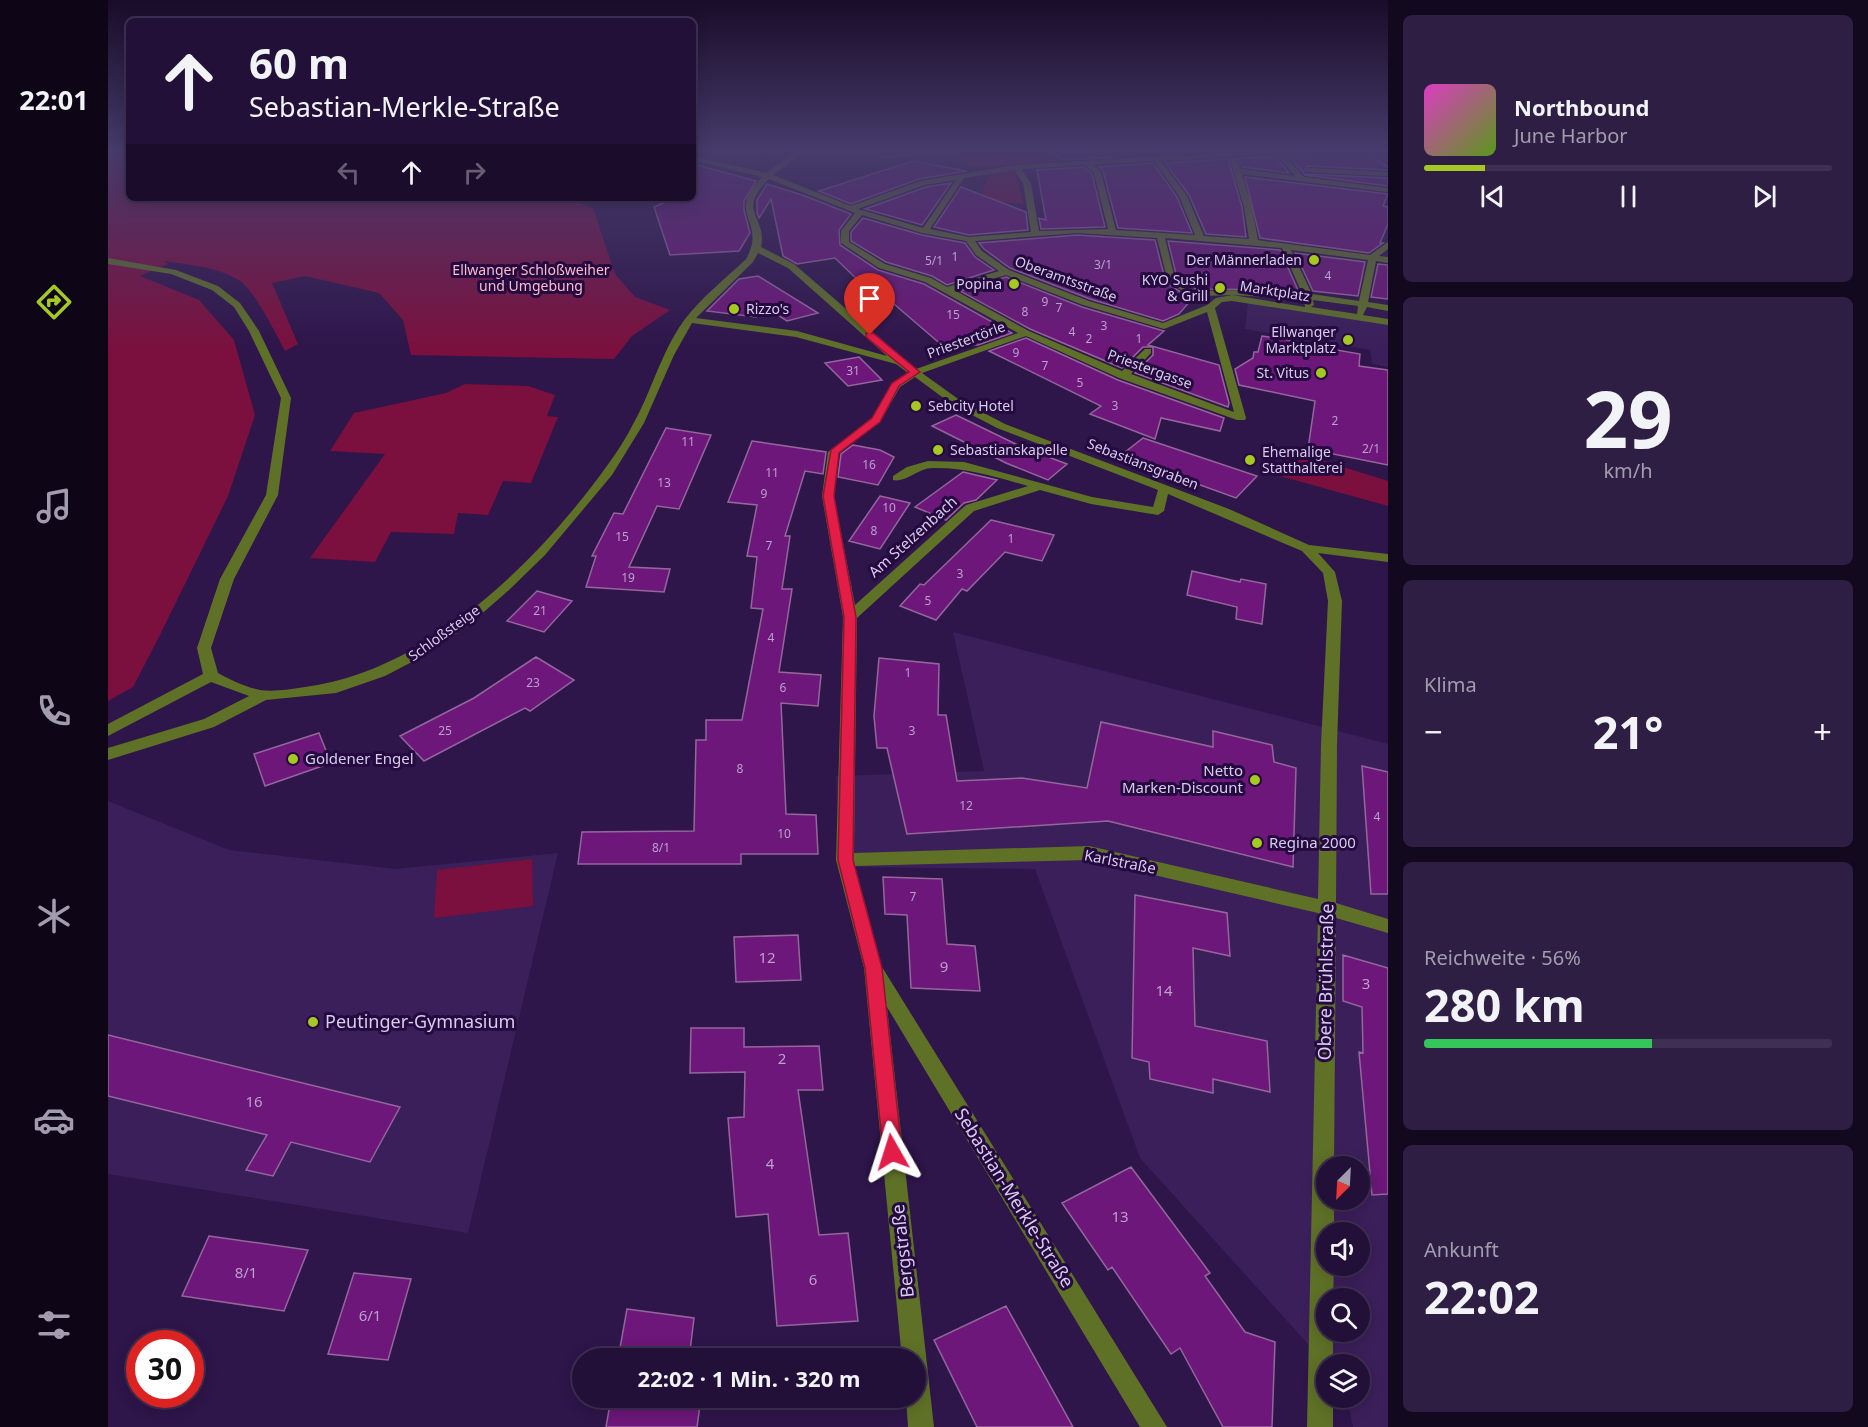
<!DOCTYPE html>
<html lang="de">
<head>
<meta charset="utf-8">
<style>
	:root { --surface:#221038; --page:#2e1e43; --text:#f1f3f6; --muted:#a29dae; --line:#3f3053; --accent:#a5c822 }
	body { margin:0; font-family:"Noto Sans",sans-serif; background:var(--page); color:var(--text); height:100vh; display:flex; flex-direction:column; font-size:22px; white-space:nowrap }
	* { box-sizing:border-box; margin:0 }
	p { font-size:20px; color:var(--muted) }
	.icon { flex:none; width:33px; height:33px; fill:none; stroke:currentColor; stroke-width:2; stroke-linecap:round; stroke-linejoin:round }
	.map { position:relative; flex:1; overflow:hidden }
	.details { display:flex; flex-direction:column; gap:15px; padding:15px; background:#13091f; width:480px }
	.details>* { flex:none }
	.guide { position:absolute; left:18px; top:18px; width:570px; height:183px; border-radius:9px; box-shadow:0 3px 15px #0003,0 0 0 2px var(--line); background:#221038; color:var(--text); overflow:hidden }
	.needle { width:39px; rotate:204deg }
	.fabs { position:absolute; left:1208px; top:1156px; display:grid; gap:12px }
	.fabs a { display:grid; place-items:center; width:54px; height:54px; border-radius:50%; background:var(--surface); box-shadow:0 3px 15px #0003,0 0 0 2px var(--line); font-size:30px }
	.speed { position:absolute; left:18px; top:1330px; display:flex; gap:12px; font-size:30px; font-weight:700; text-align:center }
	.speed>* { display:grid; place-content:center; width:78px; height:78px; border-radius:50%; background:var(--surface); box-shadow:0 3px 15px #0003,0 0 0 2px var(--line); line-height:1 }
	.speed .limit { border:9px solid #d22; background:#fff; color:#111 }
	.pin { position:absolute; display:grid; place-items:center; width:51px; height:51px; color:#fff; margin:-62px -26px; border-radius:50% 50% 50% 0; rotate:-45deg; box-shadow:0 0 6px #0007 }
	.pin .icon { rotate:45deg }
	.me { position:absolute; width:66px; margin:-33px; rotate:354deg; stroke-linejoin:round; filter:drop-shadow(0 0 4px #0008) }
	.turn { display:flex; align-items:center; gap:21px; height:126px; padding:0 24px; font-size:27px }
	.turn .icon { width:78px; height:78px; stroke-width:2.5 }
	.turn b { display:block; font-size:42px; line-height:51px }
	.lanes { display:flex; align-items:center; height:57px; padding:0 24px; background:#0003; justify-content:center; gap:30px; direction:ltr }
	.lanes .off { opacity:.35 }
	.big { font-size:45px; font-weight:700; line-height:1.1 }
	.details .widget { flex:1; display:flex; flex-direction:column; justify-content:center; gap:9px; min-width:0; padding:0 21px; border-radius:9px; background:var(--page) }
	.details .dial { align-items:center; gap:0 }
	.dial b { font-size:78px; line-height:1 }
	.song { display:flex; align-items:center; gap:18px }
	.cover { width:72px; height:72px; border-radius:9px; background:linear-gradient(135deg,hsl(310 70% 55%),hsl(90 70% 35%)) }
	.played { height:6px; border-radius:3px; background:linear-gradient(90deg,var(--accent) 15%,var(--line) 15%) }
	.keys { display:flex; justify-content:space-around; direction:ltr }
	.heat { display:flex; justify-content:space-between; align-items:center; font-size:33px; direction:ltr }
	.charge { height:9px; border-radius:4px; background:linear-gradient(90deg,#34c759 56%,var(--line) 0) }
	.trip { position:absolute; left:464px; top:1348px; width:354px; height:60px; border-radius:30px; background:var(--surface); box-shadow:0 3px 15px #0003,0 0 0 2px var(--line); font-weight:700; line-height:60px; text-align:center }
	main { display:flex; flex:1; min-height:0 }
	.menu { display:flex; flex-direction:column; width:108px; justify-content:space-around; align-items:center; background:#0e0616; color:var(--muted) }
	.menu .icon { width:42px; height:42px }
	.menu .on { color:var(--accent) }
	.menu b { font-size:27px; color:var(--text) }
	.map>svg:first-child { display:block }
	.built { fill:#3b1f5a; fill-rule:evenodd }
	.green { fill:#7b103e }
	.building { fill:#6c1779; stroke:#94679c; stroke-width:1.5 }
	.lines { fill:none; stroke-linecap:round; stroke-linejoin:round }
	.minor { fill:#5f7127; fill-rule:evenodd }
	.route { fill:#e11d48; stroke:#92132f; stroke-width:1.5 }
	.poi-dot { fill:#a5c822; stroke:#240a3f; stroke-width:2 }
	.labels { text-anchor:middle; stroke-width:6; stroke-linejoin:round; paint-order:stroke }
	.number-label { font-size:12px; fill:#bd9fd0 }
	.far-poi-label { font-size:14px; fill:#d8cced; stroke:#240a3f; text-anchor:end }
	.far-park-label { font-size:14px; fill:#fdbccc; stroke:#240a3f }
	.far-street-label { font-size:14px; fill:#d8cced; stroke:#240a3f }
	.street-label { font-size:15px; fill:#d8cced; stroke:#240a3f }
	.poi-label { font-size:15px; fill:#d8cced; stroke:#240a3f; text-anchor:start }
	.near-number-label { font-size:15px; fill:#bd9fd0 }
	.near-street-label { font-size:18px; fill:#d8cced; stroke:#240a3f }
	.near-poi-label { font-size:18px; fill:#d8cced; stroke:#240a3f; text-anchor:start }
</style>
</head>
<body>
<main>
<nav class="menu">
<b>22:01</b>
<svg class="icon on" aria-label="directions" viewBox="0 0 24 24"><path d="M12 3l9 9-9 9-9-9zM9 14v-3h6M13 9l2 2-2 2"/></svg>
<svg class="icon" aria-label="music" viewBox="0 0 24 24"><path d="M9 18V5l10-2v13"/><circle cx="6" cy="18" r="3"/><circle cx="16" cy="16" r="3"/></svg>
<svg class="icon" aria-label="phone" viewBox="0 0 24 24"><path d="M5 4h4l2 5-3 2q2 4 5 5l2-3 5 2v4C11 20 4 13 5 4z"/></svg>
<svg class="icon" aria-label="climate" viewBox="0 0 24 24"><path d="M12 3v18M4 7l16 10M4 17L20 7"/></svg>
<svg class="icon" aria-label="car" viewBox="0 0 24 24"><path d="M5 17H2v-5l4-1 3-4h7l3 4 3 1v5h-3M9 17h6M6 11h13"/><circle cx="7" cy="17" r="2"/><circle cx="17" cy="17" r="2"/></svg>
<svg class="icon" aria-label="filters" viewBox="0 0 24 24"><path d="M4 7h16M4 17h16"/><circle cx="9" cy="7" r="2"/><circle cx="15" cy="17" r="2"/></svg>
</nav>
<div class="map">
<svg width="1280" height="1427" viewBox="0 0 1280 1427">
	<rect width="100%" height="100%" fill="#2e154a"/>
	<path class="built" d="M1140 303 1280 324V367L1264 364 1262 350 1137 329Z
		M845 632 1280 744V1427H1245L1239 1398H1251V1365H1219L1032 1158 927 869 731 867 728 776 876 771ZM1218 1167H1251V1200H1218ZM1218 1233H1251V1266H1218ZM1218 1299H1251V1332H1218Z
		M0 801 121 850 287 869 450 853 360 1233 0 1174Z"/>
	<path class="green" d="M0 150H21V198H456L485 208 507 274 527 297 562 310 524 336 506 359 303 355 295 320 271 293 197 276 164 283 190 344 177 351C168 334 146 290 132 281 110 267 82 265 56 261L60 264 32 276 91 300 126 340 147 415 120 496 51 637 25 687 0 701Z
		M843 150H972L927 152 942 162 866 167 845 155 848 154Z
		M906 169 916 204 871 200 882 173Z
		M357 384 420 386 447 395 439 416 450 417 423 483 395 481 380 515 350 513 346 534 283 532 267 562 202 558 277 454 222 451 246 413 338 393Z
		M1178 459 1216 461 1280 481V506L1172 476Z
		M424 859 425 906 326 918 329 870Z"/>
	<path class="building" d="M1206 150H1254L1280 167V170L1200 166 1195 172 1180 156 1201 154Z
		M999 151 1005 157 953 160 947 154Z
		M1167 156 1181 173 1134 167 1131 159 1121 162 1134 207 1138 237 1098 234 1081 195 1057 163Z
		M805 161 859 171 811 179 743 204 711 191Z
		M1045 163 1069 197 1084 233 1010 228 995 171 991 167Z
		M585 164 648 181 636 201V210L642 233 631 251 562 255 546 207 567 198H585Z
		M976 167 984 174 997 227 933 229 931 218 938 220 929 170Z
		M1196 174 1280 178V186L1197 175Z
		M1137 177 1280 194 1275 206 1280 207V224L1272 243H1275L1261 253 1152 238Z
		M843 183 814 225 757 209 818 187Z
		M659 184 697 196 743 214 731 230 732 245 770 270 816 284 904 333 870 345H863L855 340 836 347 765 286 757 287 727 258 689 264 675 256 663 199 651 218 649 213V200Z
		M853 187 918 212 920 230 861 235 826 227Z
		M755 218 814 235 857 243 867 257 886 270 839 285 824 276 778 262 743 241V232Z
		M969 235 1047 240 1058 283 1084 299 1071 314 1055 321 982 299 902 268 876 249 871 243Z
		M1060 241 1172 250 1190 290 1088 289 1069 278Z
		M1187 253 1257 262 1250 296 1205 291Z
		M1270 264 1280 265V299L1263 297Z
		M650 276 710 313 679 321 654 305 648 317 599 311 631 279Z
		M898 277 974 307 1056 331 1040 345 1111 365 1121 403 1120 407 1027 373 1045 355V347H1035L1014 368 922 329 852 291Z
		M1154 336 1188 341 1187 349 1228 355 1229 350 1252 354 1251 366 1280 370V465L1200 449 1207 401 1131 385 1127 369 1145 358 1146 352H1150Z
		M918 338 1010 380 1116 418 1112 431 1053 418 1047 439 982 414 993 406 881 351Z
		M751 357 774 380 740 386 717 363Z
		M848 415 914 447 959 464 940 480 898 463 824 426Z
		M558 428 603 435 571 509 549 506 521 567 562 569 556 592 478 587 488 556H484L506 513 515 514Z
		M1035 438 1149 476 1128 498 1012 456Z
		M644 441 718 452 715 474 697 471 677 536H682L674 589H684L671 672 713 675 710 706 673 703 678 814 708 815 710 854H633V864H470L474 832 586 831 588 740H598V720H634L655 609 643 608 649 557 639 556 649 505 620 502Z
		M745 445 772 450 786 457 770 485 730 477 733 454Z
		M855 472 889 480 868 500 856 503 838 520 807 507Z
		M772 496 802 503 772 549 741 541Z
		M883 520 946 535 934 561 897 552 859 591 854 589 828 620 792 606 812 584 816 585Z
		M1084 571 1132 582 1133 579 1158 584 1154 624 1128 619 1129 607 1079 595Z
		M429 591 464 601 436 632 399 621Z
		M428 657 466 680 422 711 417 708 316 761 292 736 366 698Z
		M771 658 831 664 830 715H838L849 781 914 778 979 788 993 722 1105 747V731L1164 745 1166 762 1188 768 1185 867 1000 821 799 834 779 748H769L766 716Z
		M211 733 223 763 157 786 146 754Z
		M1254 766 1280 772V894H1263Z
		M775 877 834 879 839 944 867 946 872 991 803 988 799 915 777 914Z
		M1027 895 1119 913 1122 956 1085 948 1087 1026 1159 1041 1162 1092 1105 1079V1093L1042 1079 1041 1062 1024 1058Z
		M690 935 693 980 628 982 626 937Z
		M1235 955 1280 968V1194L1264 1195 1251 1052 1255 1053 1254 1007 1235 1001Z
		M583 1028H636V1047L711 1046 715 1090H690L711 1235 740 1233 750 1321 669 1326 660 1214 628 1217 620 1118 636 1117 637 1072 582 1073Z
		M0 1035 292 1107 262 1162 183 1142 165 1176 138 1170 159 1135 0 1096Z
		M1023 1167 1102 1273 1097 1276 1137 1332 1167 1342 1164 1427H1115L1072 1348 1063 1354 1004 1267 1000 1270 954 1203Z
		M101 1236 200 1250 176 1311 74 1296Z
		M246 1273 303 1279 280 1360 220 1354Z
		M898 1306 965 1427H869L826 1340Z
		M519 1309 586 1318 581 1359H510Z
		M503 1398H593L589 1427H498Z"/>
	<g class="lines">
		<path class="minor" d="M690 150H698L665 175 743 206 812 181 908 165 1167 150H1204L1201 152 1175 154 1196 177 1280 188V192L1134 174 1144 207 1150 240 1262 255 1280 242V249L1271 256 1280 257V263L1268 261 1260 302 1280 305V311L1259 307 1255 315 1280 319V325L1124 301 1114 302 1107 308 1138 418 1137 420H1129L1011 378 918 336 814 373 853 401 897 424 1121 509 1201 545 1280 554V562L1210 553 1227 572 1234 601 1229 745 1228 903 1280 919V933L1228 918 1226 1167H1218V1200H1226V1233H1218V1266H1226L1225 1299H1218V1332H1225V1365H1218V1398H1225V1427H1199L1210 913 981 860 747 866 774 967 1059 1427H1032L779 1007 826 1427H800L798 1398H807V1359H794L756 968 728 860 735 617 714 496 720 452 764 418 784 383 800 373 788 364 688 337 584 323 566 355 536 423 504 475 437 555 401 590 362 624 321 653 277 676 228 693 158 700 106 727 0 760V748L96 719 141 696 103 682 0 736V724L95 674 89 648 112 579 158 495 173 398 141 331 126 307 104 290 63 274 0 264V258L68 270 110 286 132 303 151 331 183 398 170 495 126 579 103 648 110 673C123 680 137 687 152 690 167 692 183 689 197 687 320 671 431 561 501 463 515 444 527 422 537 400 549 373 559 343 577 319 594 297 618 278 638 259 660 220 616 216 654 177L585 160V156L658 173ZM1168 154 1187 176 1132 169 1130 161 1123 163 1136 207 1141 239 1096 236 1079 196 1053 161ZM1046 161 1071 196 1087 235 1008 230 993 172 985 165ZM977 165 986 173 1000 229 931 231 923 183 913 169ZM906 170 915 183 923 232 861 237 822 229 856 178ZM661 179 747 213 733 231V243L771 268 817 282 910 333 808 369 686 264 653 247C660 216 627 213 661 179ZM848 180 815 228 750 209 817 185ZM754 215 814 233 858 241 868 255 891 271 839 287 823 278 777 264 741 242V231ZM969 233 1049 238 1060 282 1093 302 1098 299 1095 296 1124 295 1108 298 1099 305 1055 323 981 301 901 270 874 251 867 241ZM1057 238 1174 248 1194 293 1136 290 1087 291 1067 279ZM1183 250 1260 260 1251 301 1204 294ZM650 253 680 268 779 356 689 331 588 318 645 262ZM898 275 975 305 1056 329 1099 312 1126 412 1023 374 1043 353V349H1037L1014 371 921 331 846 290ZM1124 295 1196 299 1197 307ZM1205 300 1250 306 1249 314 1203 307 1206 305ZM807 377 845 405 889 428 1050 490 1045 507 984 497 856 462 820 461 799 467 785 476V480C798 483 810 468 824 468 857 467 888 477 920 486L858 505 747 605 726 496 731 453 772 422 792 387ZM932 490 983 504 1050 515 1056 511 1060 494 1194 551 1215 573 1220 601 1213 745 1210 899 981 846 746 853 749 618 866 511Z
			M767 150H774L777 155 854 150 774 159Z
			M1200 168 1280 172V176L1197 172Z"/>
	</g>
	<linearGradient id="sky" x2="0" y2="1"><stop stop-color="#190c29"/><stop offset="0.43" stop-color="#463b6b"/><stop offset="1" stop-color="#463b6b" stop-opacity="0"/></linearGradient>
	<rect width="1280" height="350" fill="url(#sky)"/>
	<path class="route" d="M758 333H765L812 372 791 386 772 422 731 453 726 496 748 617 745 860 774 968 794 1152 791 1159 784 1161 778 1159 775 1152 757 968 730 860 736 617 715 496 723 450 764 418 784 383 801 372 758 337Z"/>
	<g class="poi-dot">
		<circle cx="1206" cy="260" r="6"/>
		<circle cx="906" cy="284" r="6"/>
		<circle cx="1112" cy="288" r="6"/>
		<circle cx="626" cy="309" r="6"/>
		<circle cx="1240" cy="340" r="6"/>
		<circle cx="1213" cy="373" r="6"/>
		<circle cx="808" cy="406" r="6"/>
		<circle cx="830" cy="450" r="6"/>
		<circle cx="1142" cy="460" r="6"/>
		<circle cx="185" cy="759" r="6"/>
		<circle cx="1147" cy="780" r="6"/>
		<circle cx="1149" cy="843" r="6"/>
		<circle cx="205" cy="1022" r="6"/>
	</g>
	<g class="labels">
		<g class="number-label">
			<text x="847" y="261">1</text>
			<text x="826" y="265">5/1</text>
			<text x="995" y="269">3/1</text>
			<text x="1220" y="280">4</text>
			<text x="937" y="306">9</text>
			<text x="951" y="312">7</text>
			<text x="917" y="316">8</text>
			<text x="845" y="319">15</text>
			<text x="996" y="330">3</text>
			<text x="964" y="336">4</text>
			<text x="981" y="343">2</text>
			<text x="1031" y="343">1</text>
			<text x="908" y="357">9</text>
			<text x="937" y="370">7</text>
			<text x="745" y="375">31</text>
			<text x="972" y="387">5</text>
			<text x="1007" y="410">3</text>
			<text x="1227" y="425">2</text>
			<text x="580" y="446">11</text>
			<text x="1263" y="453">2/1</text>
			<text x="761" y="469">16</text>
			<text x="664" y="477">11</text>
			<text x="556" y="487">13</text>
			<text x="656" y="498">9</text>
			<text x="781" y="512">10</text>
			<text x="766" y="535">8</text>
			<text x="514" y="541">15</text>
			<text x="903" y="543">1</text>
			<text x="661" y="550">7</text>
			<text x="852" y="578">3</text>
			<text x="520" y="582">19</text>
			<text x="820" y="605">5</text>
			<text x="432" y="615">21</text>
			<text x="663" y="642">4</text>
			<text x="800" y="677">1</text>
			<text x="425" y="687">23</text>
			<text x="675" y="692">6</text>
			<text x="337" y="735">25</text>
			<text x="804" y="735">3</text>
			<text x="632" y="773">8</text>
			<text x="858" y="810">12</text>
			<text x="1269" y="821">4</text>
			<text x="676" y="838">10</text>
			<text x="553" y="852">8/1</text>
			<text x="805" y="901">7</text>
		</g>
		<g class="far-poi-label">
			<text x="1194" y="265">Der Männerladen</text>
			<text x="1100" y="285">KYO Sushi<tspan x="1100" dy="16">&amp; Grill</tspan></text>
			<text x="894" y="289">Popina</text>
			<text x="638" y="314" text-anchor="start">Rizzo's</text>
			<text x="1228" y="337">Ellwanger<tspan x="1228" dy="16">Marktplatz</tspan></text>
			<text x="1201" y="378">St. Vitus</text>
			<text x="820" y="411" text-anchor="start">Sebcity Hotel</text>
			<text x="842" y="455" text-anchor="start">Sebastianskapelle</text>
			<text x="1154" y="457" text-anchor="start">Ehemalige<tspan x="1154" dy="16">Statthalterei</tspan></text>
		</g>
		<g class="far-park-label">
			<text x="423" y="275">Ellwanger Schloßweiher<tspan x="423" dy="16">und Umgebung</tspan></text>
		</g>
		<g class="far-street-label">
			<text transform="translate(958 279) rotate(20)" y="5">Oberamtsstraße</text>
			<text transform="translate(1167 291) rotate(9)" y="5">Marktplatz</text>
			<text transform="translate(858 340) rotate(-20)" y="5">Priestertörle</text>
			<text transform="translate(1042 369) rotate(20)" y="5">Priestergasse</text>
			<text transform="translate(1035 464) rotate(21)" y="5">Sebastiansgraben</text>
			<text transform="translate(336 633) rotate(-36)" y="5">Schloßsteige</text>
		</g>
		<g class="street-label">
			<text transform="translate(805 537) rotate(-42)" y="5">Am Stelzenbach</text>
			<text transform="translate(1012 862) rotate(11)" y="5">Karlstraße</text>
		</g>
		<g class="poi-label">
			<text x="197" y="764">Goldener Engel</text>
			<text x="1135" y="776" text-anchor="end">Netto<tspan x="1135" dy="17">Marken-Discount</tspan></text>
			<text x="1161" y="848">Regina 2000</text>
		</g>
		<g class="near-number-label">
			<text x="659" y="963">12</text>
			<text x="836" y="972">9</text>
			<text x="1258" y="989">3</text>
			<text x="1056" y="996">14</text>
			<text x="674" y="1064">2</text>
			<text x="146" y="1107">16</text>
			<text x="662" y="1169">4</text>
			<text x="1012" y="1222">13</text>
			<text x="138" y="1278">8/1</text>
			<text x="705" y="1285">6</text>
			<text x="262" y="1321">6/1</text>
		</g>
		<g class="near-street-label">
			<text transform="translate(1218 982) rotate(-89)" y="6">Obere Brühlstraße</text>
			<text transform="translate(906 1198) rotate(58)" y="6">Sebastian-Merkle-Straße</text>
			<text transform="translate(795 1251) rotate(-96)" y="6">Bergstraße</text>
		</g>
		<g class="near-poi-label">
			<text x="217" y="1028">Peutinger-Gymnasium</text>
		</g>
	</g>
</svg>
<div class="fabs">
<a><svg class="needle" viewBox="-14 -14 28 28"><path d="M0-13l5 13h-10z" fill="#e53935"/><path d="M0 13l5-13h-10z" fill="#a29dae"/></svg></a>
<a><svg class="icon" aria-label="sound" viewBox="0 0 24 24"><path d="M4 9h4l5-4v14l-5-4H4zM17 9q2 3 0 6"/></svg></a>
<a><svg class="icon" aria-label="search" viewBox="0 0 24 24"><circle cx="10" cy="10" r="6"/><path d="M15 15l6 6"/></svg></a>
<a><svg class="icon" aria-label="layers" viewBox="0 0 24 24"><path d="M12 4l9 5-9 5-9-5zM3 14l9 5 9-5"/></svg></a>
</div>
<div class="speed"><div class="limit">30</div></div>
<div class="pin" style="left:762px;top:335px;background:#d93025"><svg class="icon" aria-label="arrive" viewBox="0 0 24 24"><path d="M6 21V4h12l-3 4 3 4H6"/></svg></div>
<svg class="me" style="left:784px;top:1152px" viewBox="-20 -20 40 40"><path d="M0-17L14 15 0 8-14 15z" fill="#e11d48" stroke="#fff" stroke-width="4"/></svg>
<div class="trip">22:02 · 1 Min. · 320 m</div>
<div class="guide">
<div class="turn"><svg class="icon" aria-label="ahead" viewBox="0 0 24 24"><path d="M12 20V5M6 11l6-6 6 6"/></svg><div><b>60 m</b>Sebastian-Merkle-Straße</div></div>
<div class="lanes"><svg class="icon off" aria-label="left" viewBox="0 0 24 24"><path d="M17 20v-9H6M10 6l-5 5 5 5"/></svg><svg class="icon" aria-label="ahead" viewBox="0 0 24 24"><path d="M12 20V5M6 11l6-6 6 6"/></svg><svg class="icon off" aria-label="right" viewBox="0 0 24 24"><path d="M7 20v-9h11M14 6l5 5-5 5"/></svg></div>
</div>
</div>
<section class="details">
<div class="widget">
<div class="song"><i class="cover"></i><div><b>Northbound</b><p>June Harbor</p></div></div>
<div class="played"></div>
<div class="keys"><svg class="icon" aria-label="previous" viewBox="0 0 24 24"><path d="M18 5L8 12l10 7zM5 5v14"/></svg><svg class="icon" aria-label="pause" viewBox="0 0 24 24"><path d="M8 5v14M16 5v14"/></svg><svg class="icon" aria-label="next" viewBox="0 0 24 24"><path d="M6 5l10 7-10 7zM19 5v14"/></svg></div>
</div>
<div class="widget dial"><b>29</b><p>km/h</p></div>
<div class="widget"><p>Klima</p>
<div class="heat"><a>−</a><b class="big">21°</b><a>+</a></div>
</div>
<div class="widget"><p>Reichweite · 56%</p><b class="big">280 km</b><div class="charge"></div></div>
<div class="widget"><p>Ankunft</p><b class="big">22:02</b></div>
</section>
</main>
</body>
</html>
